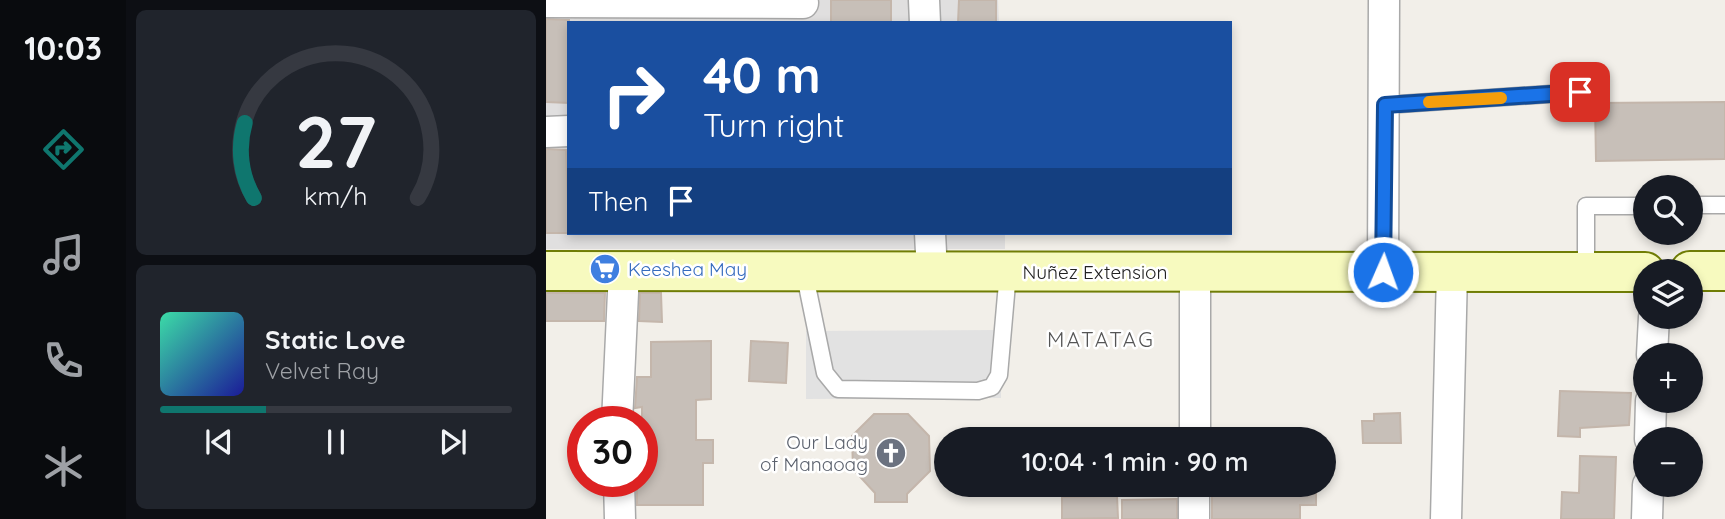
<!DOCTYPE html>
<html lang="en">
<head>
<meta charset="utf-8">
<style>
	:root { --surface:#171b24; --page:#20242c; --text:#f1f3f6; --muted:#9ea1a6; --line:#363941; --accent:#0f766e }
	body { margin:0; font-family:Quicksand,sans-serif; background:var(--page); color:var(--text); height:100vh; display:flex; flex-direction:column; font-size:26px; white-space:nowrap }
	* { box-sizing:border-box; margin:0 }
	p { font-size:23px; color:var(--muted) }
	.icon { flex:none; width:38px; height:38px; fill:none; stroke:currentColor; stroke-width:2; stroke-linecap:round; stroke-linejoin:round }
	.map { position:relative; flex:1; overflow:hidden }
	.details { display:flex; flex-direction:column; gap:10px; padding:10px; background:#0d0f14; width:420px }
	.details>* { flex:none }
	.guide { position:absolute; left:21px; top:21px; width:665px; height:214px; border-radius:0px; box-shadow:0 4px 10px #0003; background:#1a4fa0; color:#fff; overflow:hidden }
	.controls { position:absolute; left:1087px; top:175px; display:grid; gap:14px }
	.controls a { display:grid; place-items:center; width:70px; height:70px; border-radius:50%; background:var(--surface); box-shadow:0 4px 10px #0003; font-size:35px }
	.speed { position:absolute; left:21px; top:406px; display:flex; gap:14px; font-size:35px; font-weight:700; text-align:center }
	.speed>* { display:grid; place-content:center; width:91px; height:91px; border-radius:50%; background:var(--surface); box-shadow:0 4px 10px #0003; line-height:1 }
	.speed .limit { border:10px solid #d22; background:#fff; color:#111 }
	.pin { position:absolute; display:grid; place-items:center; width:60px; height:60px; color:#fff; margin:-30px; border-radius:14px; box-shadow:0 4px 10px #0006 }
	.me { position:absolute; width:77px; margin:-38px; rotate:2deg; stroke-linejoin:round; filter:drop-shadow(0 0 5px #0008) }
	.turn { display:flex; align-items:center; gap:24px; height:147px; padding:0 21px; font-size:32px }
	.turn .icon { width:91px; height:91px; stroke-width:2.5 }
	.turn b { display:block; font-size:49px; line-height:60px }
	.then { display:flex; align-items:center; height:66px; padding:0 21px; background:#0003; gap:14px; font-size:26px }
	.details .widget { flex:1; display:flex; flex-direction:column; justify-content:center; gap:10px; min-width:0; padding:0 24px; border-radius:10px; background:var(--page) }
	.details .dial { align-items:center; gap:0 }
	.dial svg { height:182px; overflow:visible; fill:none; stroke:var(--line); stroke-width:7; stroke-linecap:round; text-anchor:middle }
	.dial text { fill:var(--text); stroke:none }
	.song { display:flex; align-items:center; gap:21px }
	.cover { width:84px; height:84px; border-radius:10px; background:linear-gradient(135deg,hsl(160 70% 55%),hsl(240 70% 35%)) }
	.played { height:7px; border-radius:4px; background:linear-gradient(90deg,var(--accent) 30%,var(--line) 30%) }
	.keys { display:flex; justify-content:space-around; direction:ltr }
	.trip { position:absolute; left:388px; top:427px; width:402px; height:70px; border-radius:35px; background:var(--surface); box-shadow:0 4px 10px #0003; font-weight:600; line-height:70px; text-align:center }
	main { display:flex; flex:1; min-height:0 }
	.dock { display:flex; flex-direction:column; width:126px; justify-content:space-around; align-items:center; background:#090b0e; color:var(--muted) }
	.dock .icon { width:49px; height:49px }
	.dock .active { color:var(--accent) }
	.dock b { font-size:32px; color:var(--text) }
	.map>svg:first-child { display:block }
	.residential { fill:#e0dfdf }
	.parking { fill:#e2e2e2 }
	.building { fill:#c7bfb8; stroke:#c4b6ab; stroke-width:2 }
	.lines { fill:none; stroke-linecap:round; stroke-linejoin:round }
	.lane-casing { stroke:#a9a9a9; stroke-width:19 }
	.street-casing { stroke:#a9a9a9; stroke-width:33 }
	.secondary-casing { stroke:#707d05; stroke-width:42 }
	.lane { stroke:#fff; stroke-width:16 }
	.street { stroke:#fff; stroke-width:30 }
	.secondary { stroke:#f7fabf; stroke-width:38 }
	.route-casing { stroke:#114b97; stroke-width:18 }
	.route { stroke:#1a73e8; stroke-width:12 }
	.slow { stroke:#f59e0b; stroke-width:12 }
	.labels { text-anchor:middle; stroke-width:5; stroke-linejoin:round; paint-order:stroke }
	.shop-label { font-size:19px; fill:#366cbe; stroke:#fff; text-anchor:start }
	.street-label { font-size:19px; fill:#222; stroke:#fff }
	.worship-label { font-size:19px; fill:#5b616d; stroke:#fff; text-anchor:end }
	.neighbourhood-label { font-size:21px; letter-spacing:2px; fill:#555; stroke:#fff }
</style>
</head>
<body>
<main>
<nav class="dock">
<b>10:03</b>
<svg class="icon active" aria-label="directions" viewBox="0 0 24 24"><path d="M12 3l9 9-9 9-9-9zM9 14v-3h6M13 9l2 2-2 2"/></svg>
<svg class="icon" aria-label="music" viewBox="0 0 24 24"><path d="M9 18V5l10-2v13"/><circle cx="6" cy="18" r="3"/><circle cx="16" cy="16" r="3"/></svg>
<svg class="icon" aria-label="phone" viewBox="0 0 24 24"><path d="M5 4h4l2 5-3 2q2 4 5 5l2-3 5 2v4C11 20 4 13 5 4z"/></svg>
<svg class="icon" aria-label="climate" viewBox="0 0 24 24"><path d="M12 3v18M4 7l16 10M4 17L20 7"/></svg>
</nav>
<section class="details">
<div class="widget dial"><svg viewBox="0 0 100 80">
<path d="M14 69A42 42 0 1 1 86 69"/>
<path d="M14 69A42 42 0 0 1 10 36" stroke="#0f766e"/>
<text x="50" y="56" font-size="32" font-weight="700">27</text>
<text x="50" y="72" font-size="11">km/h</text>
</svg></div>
<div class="widget">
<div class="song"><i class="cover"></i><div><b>Static Love</b><p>Velvet Ray</p></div></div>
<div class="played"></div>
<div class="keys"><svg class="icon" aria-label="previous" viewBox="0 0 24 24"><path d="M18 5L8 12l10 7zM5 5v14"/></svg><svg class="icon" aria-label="pause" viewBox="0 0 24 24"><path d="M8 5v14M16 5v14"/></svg><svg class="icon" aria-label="next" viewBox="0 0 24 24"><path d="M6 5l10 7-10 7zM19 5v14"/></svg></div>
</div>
</section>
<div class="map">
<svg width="1179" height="519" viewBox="0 0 1179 519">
	<rect width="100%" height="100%" fill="#f2efe9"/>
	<path class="residential" d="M0 0H452L453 23H23V233H459V249H0Z"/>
	<path class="parking" d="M455 330V398L260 399V331Z"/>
	<path class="building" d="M285 0H345V23H285Z
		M413 0H450V23H412Z
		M0 19 23 20V103L0 102Z
		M1179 102V159L1050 161 1049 103Z
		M0 149 20 150 23 233H0Z
		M0 293H59L58 321H0Z
		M94 293H115L116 322 93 321Z
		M165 341V399L150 400V440H167V463H157V505H91V481H96V407L89 408 91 377H105V342Z
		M205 341 242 343 240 383 203 381Z
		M1014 391 1085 393 1083 425 1034 428V437L1012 436Z
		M854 413 855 443H817L816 421H828V414Z
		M328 414H362L383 436 384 471 361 494V502H329V493L307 469 306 436Z
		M1034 456 1070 457 1068 519H1015L1016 492 1033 493Z
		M666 485H770V505H754V519H666Z
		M571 496 572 518 516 519V497Z
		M631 499V519H576V500Z"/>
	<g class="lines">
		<g class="lane-casing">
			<path id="lane" d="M839 105 1034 92
				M1144 205H1179
				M258 271 279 373 292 389 432 391 446 387 453 375 462 272
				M1040 272V206H1099"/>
		</g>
		<g class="street-casing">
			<path id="street" d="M378 0 379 23
				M0 2 257 3
				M0 132 23 131
				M384 233 386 272
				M649 272V439
				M837 272 838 0
				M1106 355 1108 317
				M71 422 78 271
				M1104 439 1105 401
				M73 481 74 519
				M648 519V485
				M900 519 906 272
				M1101 519 1102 485"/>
		</g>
		<g class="secondary-casing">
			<path id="secondary" d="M0 271 1099 272
				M1144 271H1179"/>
		</g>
		<use href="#lane" class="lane"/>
		<use href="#street" class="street"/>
		<use href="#secondary" class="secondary"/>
	</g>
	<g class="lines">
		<g class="route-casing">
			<path id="route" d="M837 272 839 105 1034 92"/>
		</g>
		<use href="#route" class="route"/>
		<path class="slow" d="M883 102 955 98"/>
	</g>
	<defs>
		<g id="supermarket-disc" transform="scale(1.575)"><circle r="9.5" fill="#3f7fe0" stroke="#fff"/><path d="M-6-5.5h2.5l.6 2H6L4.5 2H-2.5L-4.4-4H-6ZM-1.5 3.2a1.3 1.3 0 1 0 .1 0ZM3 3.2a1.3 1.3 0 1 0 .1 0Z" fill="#fff"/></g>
		<g id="church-disc" transform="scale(1.575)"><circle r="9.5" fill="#6b7280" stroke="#fff"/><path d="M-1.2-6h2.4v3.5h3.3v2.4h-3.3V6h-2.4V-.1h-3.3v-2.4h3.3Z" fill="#fff"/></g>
	</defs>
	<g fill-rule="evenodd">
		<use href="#supermarket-disc" x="59" y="269"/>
		<use href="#church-disc" x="345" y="453"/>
	</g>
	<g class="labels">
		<g class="shop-label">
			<text x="82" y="276">Keeshea May</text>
		</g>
		<g class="street-label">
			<text x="549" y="279">Nuñez Extension</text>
		</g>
		<g class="worship-label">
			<text x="322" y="449">Our Lady<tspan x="322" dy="22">of Manaoag</tspan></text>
		</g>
		<g class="neighbourhood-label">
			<text x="555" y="347">MATATAG</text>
		</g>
	</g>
</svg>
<div class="controls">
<a><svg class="icon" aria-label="search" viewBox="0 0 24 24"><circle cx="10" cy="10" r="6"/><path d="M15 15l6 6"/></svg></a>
<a><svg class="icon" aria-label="layers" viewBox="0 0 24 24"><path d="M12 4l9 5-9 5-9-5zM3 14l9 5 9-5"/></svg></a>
<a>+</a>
<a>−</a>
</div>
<div class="speed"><div class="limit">30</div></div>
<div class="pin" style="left:1034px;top:92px;background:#d93025"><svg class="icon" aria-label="arrive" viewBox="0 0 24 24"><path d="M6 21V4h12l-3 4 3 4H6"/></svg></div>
<svg class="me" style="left:837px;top:272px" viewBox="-20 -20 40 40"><circle r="17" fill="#1a73e8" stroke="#fff" stroke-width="3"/><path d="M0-11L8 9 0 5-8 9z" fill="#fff"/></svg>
<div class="trip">10:04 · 1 min · 90 m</div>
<div class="guide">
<div class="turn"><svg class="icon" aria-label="right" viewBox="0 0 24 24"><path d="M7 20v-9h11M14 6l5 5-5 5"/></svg><div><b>40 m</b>Turn right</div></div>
<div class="then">Then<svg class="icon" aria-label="arrive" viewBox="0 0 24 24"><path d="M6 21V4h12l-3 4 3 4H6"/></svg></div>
</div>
</div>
</main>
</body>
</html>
